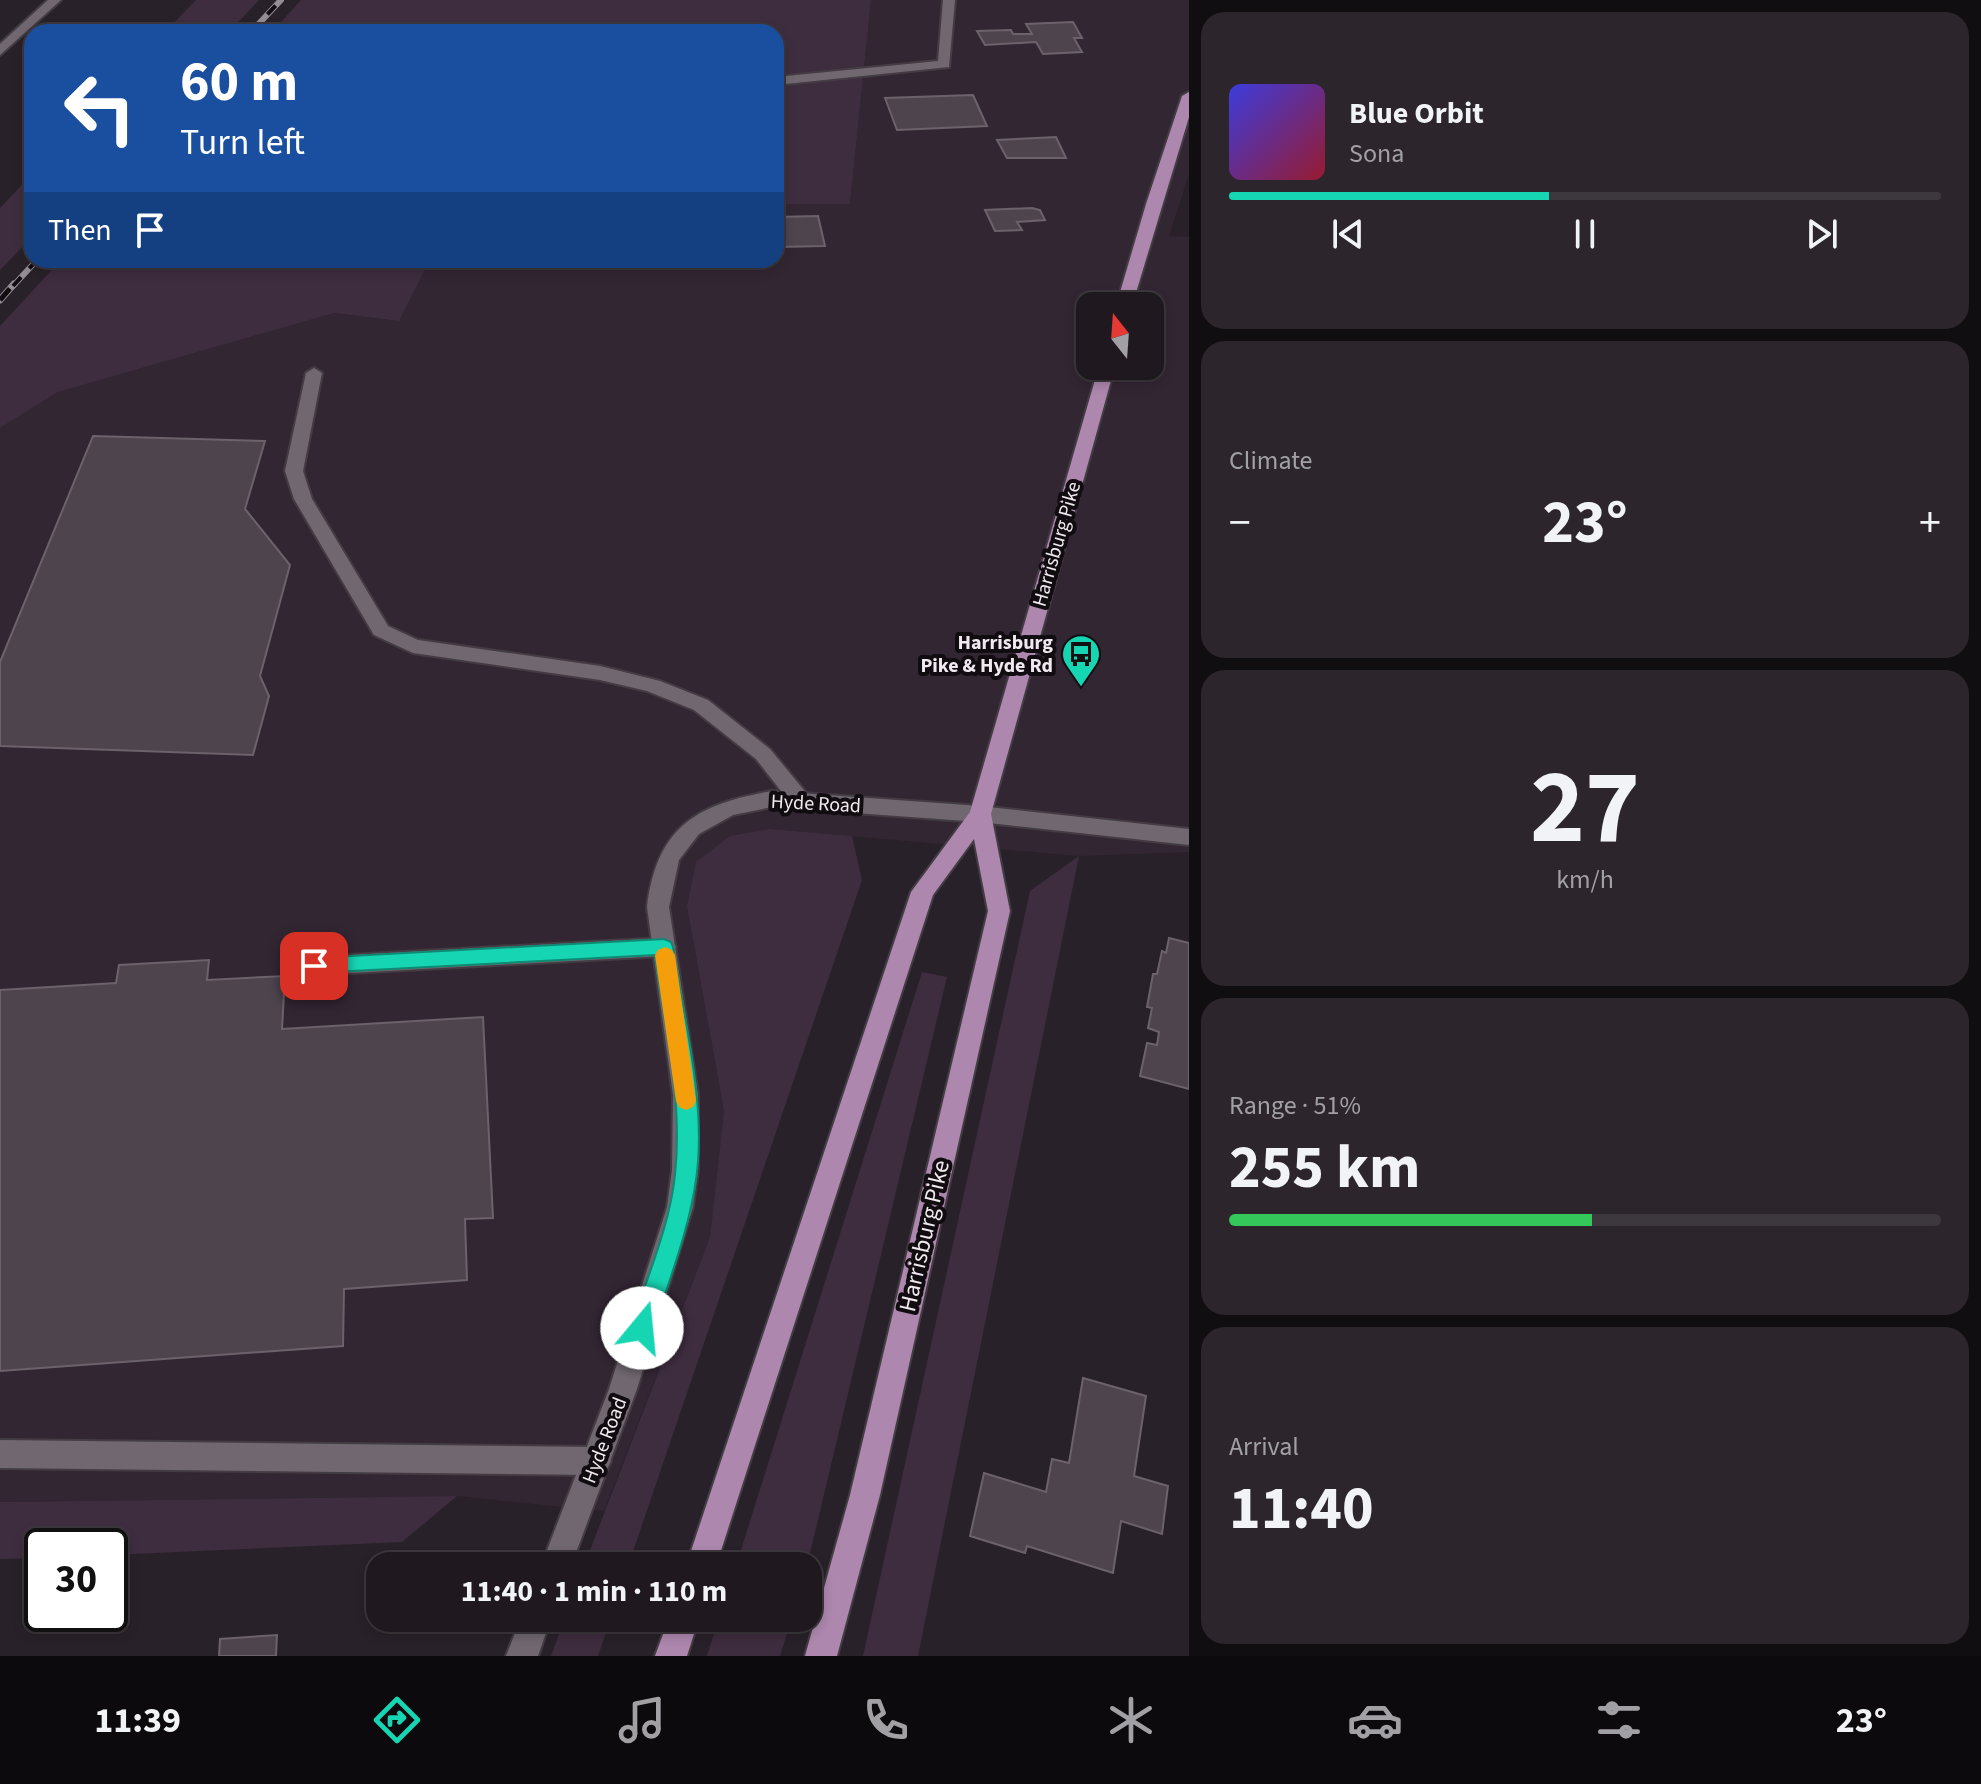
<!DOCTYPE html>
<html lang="en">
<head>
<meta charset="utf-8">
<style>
	:root { --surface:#1f191f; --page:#2c262c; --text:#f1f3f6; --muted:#a1a0a4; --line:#3c383d; --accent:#16d5b3 }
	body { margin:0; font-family:"Source Sans 3",sans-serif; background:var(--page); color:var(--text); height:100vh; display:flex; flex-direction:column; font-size:30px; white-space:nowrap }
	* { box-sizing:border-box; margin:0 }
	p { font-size:26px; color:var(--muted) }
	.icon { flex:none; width:44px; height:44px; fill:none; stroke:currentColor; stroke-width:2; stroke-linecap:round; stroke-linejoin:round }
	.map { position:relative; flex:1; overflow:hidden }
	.details { display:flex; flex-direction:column; gap:12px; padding:12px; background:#110e11; width:792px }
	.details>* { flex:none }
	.hud { position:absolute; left:24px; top:24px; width:760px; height:244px; border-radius:24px; box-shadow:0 4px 12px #0003,0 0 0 2px var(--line); background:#1a4fa0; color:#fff; overflow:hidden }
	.needle { width:52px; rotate:343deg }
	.tools { position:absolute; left:1076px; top:292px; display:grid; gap:16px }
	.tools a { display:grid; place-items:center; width:88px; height:88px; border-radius:16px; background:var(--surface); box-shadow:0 4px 12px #0003,0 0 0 2px var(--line); font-size:40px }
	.speed { position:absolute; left:24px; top:1528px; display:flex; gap:16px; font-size:40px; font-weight:700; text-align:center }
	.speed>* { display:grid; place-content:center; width:104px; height:104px; border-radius:50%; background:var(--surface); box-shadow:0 4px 12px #0003,0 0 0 2px var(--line); line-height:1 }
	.speed .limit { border:4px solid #111; border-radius:12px; background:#fff; color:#111 }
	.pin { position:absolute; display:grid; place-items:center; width:68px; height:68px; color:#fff; margin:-34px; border-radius:16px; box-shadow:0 4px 12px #0006 }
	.me { position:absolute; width:88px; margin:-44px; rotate:17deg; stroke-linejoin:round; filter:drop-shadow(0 0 6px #0008) }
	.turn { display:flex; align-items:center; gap:28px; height:168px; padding:0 24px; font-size:36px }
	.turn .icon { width:104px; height:104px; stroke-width:2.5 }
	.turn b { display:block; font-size:56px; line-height:68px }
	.then { display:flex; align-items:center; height:76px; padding:0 24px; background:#0003; gap:16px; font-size:30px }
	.big { font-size:60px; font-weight:700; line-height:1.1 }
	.details .card { flex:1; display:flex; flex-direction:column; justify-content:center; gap:12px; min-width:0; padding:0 28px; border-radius:24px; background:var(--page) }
	.details .dial { align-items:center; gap:0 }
	.dial b { font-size:104px; line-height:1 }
	.song { display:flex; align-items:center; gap:24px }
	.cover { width:96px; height:96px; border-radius:12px; background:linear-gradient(135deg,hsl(240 70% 55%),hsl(350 70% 35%)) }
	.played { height:8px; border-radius:4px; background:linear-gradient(90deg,var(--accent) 45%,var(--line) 45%) }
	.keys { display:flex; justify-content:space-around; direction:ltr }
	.heat { display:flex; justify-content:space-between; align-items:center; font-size:44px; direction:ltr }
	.charge { height:12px; border-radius:6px; background:linear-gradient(90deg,#34c759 51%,var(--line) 0) }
	.trip { position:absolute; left:366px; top:1552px; width:456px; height:80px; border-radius:24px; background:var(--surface); box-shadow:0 4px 12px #0003,0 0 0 2px var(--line); font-weight:700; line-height:80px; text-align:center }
	.dock { display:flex; height:128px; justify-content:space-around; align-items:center; background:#0c0a0c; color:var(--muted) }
	.dock .icon { width:56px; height:56px }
	.dock .active { color:var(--accent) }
	.dock b { font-size:36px; color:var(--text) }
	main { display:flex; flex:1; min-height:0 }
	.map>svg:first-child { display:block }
	.built { fill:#332633; fill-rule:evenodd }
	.green { fill:#3e2d3f }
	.building { fill:#4d444d; stroke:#6b626b; stroke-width:2 }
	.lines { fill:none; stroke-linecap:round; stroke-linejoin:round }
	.service-casing { stroke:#433c43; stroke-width:4 }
	.minor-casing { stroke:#433c43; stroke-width:4 }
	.primary-casing { stroke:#433c43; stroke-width:4 }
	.service { fill:#706770; fill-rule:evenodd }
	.minor { fill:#706770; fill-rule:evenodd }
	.primary { fill:#ad87ae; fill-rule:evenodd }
	.rail-far1-casing { stroke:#948d94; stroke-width:6 }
	.rail-casing { stroke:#948d94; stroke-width:7 }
	.rail-far1 { stroke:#100c10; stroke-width:4; stroke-dasharray:12; stroke-linecap:butt }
	.rail { stroke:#100c10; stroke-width:5; stroke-dasharray:15; stroke-linecap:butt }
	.route { fill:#16d5b3; stroke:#0e8a74; stroke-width:2 }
	.slow { fill:#f59e0b }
	.labels { text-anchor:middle; stroke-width:8; stroke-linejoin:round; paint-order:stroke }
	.street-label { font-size:20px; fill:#f0eaf0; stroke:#100c10 }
	.poi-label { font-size:20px; font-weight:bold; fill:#f0eaf0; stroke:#100c10; text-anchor:end }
	.near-street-label { font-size:24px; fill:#f0eaf0; stroke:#100c10 }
</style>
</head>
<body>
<main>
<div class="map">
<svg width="1189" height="1656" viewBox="0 0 1189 1656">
	<rect width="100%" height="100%" fill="#292129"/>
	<path class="built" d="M871 0H1189V174L1169 236 1189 237V852L1079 856 770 829 687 908 724 1111 710 1237 604 1511 457 1496 0 1502V428L58 392 334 313 398 321 430 260H776V204H850ZM1090 306H1150V366H1090Z"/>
	<path class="green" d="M196 0H259L229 32H165Z
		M301 0H871L850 204H776V32H272Z
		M32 174V237L0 270V208Z
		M61 260H430L399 321 334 313 58 392 0 428V326Z
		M770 829 852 836 862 880 628 1566H584L710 1237 724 1111 687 907 696 862 730 836Z
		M1079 856 918 1656H863L1030 891Z
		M922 972 947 977 807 1566H736Z
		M457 1496 402 1542 110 1555V1546H42V1558L0 1559V1502Z
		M565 1618H611L598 1656H551Z
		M719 1618H792L780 1656H707Z"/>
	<path class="building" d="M1073 22 1082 38H1074L1082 52 1043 54 1036 42 985 45 977 31 1011 30 1013 34H1032L1026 24Z
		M973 95 987 126 897 130 885 98Z
		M1056 137 1066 158H1007L997 140Z
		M1032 208 1040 210 1045 220 1017 222 1022 230 995 231 985 210Z
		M818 216 825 246 776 247V217Z
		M93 436 265 441 245 509 290 565 260 676 269 696 253 755 0 746V662Z
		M1169 938 1189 943V1089L1140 1076 1147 1043 1157 1045 1159 1032 1148 1028 1152 1008 1147 1007 1153 974H1157L1162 951 1166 953Z
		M209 960 207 980 285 976 282 1029 483 1017 493 1218 465 1219 467 1280 344 1289 343 1346 0 1371V990L116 983 119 965Z
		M1083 1378 1146 1396 1134 1476 1168 1486 1162 1534 1121 1521 1113 1573 1027 1546 1025 1553 970 1536 984 1473 1046 1492 1052 1459 1069 1463Z
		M277 1635 276 1656H219L220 1639Z"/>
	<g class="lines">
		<g class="service-casing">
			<path id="service" d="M943 0H955L949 67 776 85V77L938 61Z
				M314 368 322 373 303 471 312 499 388 626 418 640 600 666 660 681 708 700 770 749 808 795 811 800 808 805H792L756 759 694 710 647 691 600 680 413 653 374 635 294 499 285 471 306 373Z
				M664 938 672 941 676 947 672 953 664 956 314 975 306 972 302 966 306 960 314 957Z
				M0 1440 596 1447 606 1451 611 1461 606 1471 596 1475 0 1468Z"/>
		</g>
		<g class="minor-casing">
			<path id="minor" d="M48 0H61L0 55V44Z
				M772 791 980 806 1189 829V845L980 822 772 807 733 815 699 834 679 860 669 907 698 1095V1170L693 1207 637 1389 571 1566H541L609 1389 667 1207 672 1170 673 1095 647 907C657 827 696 804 772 791Z
				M521 1618H551L538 1656H506Z"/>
		</g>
		<g class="primary-casing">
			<path id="primary" d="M1189 92V117L1132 306H1116L1146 204 1182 96Z
				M1099 366H1115L991 814 1010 911 880 1495 837 1656H805L850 1495 988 911 974 839 933 895 716 1566H686L911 892 970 812Z
				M669 1618H699L687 1656H655Z"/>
		</g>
		<use href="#service" class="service"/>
		<use href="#minor" class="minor"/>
		<use href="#primary" class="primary"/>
		<g class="rail-far1-casing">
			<path id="rail-far1" d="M251 32 281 0
				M13 286 37 260"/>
		</g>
		<g class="rail-casing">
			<path id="rail" d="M0 300 14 284"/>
		</g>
		<use href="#rail-far1" class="rail-far1"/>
		<use href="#rail" class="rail"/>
	</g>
	<path class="route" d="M664 939 671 942 673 947C684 1020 707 1106 696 1180 689 1230 669 1280 654 1328L650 1336 642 1339 634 1336 631 1328C646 1279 670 1226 675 1175 683 1101 665 1027 655 955L314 973 308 971 305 966 308 960 314 958Z"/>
	<path class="slow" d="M665 947 672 950 675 955 696 1101 693 1107 686 1110 679 1107 676 1101 655 955 658 950Z"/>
	<defs>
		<g id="bus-pin" transform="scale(2)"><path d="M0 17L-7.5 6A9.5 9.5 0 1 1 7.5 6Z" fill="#16d5b3" stroke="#100c10"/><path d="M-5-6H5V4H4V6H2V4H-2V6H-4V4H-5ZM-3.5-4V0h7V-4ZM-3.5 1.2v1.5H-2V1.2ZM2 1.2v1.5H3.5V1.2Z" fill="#111"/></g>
	</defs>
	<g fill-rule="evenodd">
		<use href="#bus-pin" x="1081" y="654"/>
	</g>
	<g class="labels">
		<g class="street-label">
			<text transform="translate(1056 544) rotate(-74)" y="7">Harrisburg Pike</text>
			<text transform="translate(816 803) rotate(3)" y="7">Hyde Road</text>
			<text transform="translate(604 1440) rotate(-69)" y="7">Hyde Road</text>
		</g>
		<g class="poi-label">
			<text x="1053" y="649">Harrisburg<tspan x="1053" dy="23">Pike &amp; Hyde Rd</tspan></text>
		</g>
		<g class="near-street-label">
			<text transform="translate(924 1236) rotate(-77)" y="8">Harrisburg Pike</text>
		</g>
	</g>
</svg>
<div class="tools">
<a><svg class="needle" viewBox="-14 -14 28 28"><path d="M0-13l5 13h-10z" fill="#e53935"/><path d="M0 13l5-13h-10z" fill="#a1a0a4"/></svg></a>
</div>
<div class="speed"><div class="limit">30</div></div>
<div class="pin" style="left:314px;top:966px;background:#d93025"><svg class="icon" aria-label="arrive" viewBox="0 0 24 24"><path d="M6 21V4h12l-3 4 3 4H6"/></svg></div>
<svg class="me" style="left:642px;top:1328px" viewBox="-20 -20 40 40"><circle r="19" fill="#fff"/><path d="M0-13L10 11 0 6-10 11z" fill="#16d5b3"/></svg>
<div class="trip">11:40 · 1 min · 110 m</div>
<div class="hud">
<div class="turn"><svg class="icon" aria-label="left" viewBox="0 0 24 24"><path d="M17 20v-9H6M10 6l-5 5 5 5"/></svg><div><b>60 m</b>Turn left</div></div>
<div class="then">Then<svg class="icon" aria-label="arrive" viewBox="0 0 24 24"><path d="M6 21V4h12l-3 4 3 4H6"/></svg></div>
</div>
</div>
<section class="details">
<div class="card">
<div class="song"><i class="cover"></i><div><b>Blue Orbit</b><p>Sona</p></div></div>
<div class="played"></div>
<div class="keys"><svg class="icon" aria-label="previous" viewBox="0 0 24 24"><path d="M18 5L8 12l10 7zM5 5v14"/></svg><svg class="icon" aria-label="pause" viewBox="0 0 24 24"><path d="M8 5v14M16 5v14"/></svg><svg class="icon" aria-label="next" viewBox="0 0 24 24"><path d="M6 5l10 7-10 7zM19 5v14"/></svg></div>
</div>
<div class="card"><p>Climate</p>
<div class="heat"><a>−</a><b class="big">23°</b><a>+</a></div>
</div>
<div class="card dial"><b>27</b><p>km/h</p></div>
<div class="card"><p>Range · 51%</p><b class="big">255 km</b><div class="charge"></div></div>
<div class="card"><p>Arrival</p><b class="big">11:40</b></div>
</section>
</main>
<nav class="dock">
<b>11:39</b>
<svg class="icon active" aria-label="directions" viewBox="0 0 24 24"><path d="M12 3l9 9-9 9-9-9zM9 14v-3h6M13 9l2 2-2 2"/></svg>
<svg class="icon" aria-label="music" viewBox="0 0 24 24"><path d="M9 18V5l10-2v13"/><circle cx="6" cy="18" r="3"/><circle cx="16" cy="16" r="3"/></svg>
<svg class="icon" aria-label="phone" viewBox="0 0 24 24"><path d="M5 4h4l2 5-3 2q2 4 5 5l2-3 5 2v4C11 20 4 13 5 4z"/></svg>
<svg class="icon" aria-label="climate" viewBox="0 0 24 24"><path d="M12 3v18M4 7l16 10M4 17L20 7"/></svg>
<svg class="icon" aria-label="car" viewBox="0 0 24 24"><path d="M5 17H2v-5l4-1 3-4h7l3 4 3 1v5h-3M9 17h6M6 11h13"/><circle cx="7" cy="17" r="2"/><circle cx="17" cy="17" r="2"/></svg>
<svg class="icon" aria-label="filters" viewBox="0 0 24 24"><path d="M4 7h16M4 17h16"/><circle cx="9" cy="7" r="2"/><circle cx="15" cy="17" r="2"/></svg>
<b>23°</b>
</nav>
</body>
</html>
